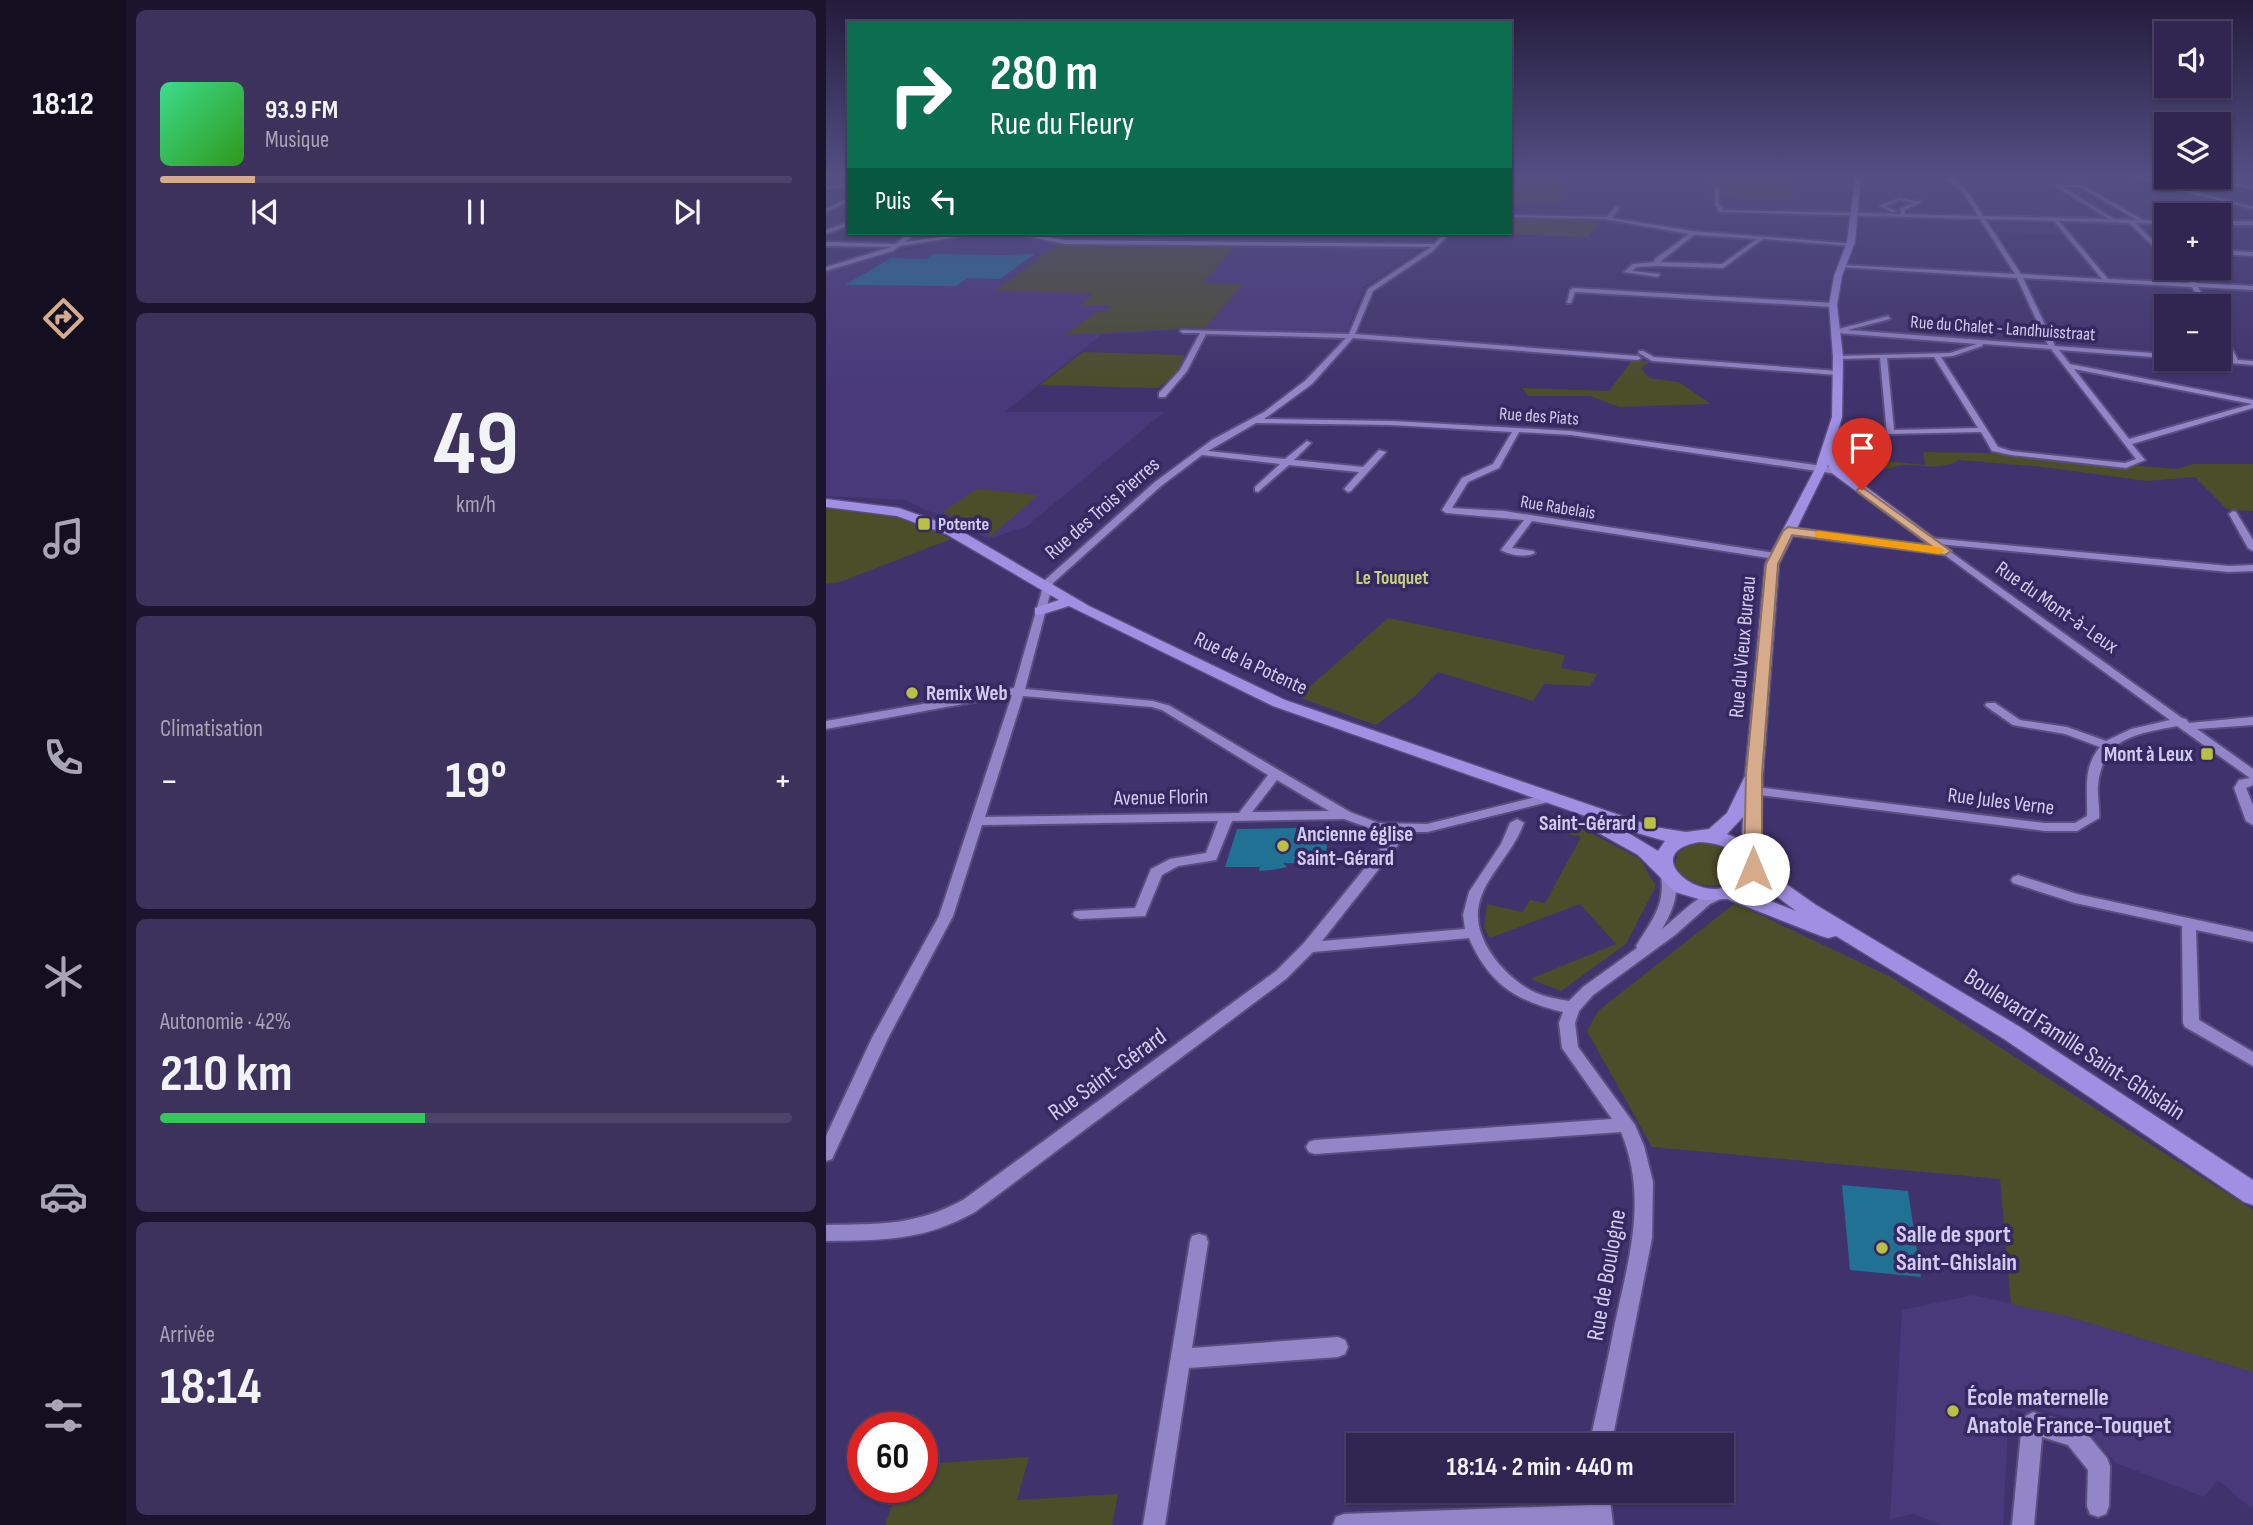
<!DOCTYPE html>
<html lang="fr">
<head>
<meta charset="utf-8">
<style>
	:root { --surface:#302651; --page:#3c325b; --text:#f1f3f6; --muted:#a8a5b7; --line:#4b4368; --accent:#d6ab8b }
	body { margin:0; font-family:"Sofia Sans Condensed",sans-serif; background:var(--page); color:var(--text); height:100vh; display:flex; flex-direction:column; font-size:26px; white-space:nowrap }
	* { box-sizing:border-box; margin:0 }
	p { font-size:23px; color:var(--muted) }
	.icon { flex:none; width:38px; height:38px; fill:none; stroke:currentColor; stroke-width:2; stroke-linecap:round; stroke-linejoin:round }
	.map { position:relative; flex:1; overflow:hidden }
	.details { display:flex; flex-direction:column; gap:10px; padding:10px; background:#1a152d; width:700px }
	.details>* { flex:none }
	.guide { position:absolute; left:21px; top:21px; width:665px; height:214px; border-radius:0px; box-shadow:0 2px 5px #0004,0 0 0 2px var(--line); background:#0b6e4f; color:#fff; overflow:hidden }
	.fabs { position:absolute; left:1328px; top:21px; display:grid; gap:14px }
	.fabs a { display:grid; place-items:center; width:77px; height:77px; border-radius:0px; background:var(--surface); box-shadow:0 2px 5px #0004,0 0 0 2px var(--line); font-size:35px }
	.speed { position:absolute; left:21px; top:1412px; display:flex; gap:14px; font-size:35px; font-weight:700; text-align:center }
	.speed>* { display:grid; place-content:center; width:91px; height:91px; border-radius:50%; background:var(--surface); box-shadow:0 2px 5px #0004,0 0 0 2px var(--line); line-height:1 }
	.speed .limit { border:10px solid #d22; background:#fff; color:#111 }
	.pin { position:absolute; display:grid; place-items:center; width:60px; height:60px; color:#fff; margin:-72px -30px; border-radius:50% 50% 50% 0; rotate:-45deg; box-shadow:0 0 7px #0007 }
	.pin .icon { rotate:45deg }
	.me { position:absolute; width:77px; margin:-38px; rotate:0deg; stroke-linejoin:round; filter:drop-shadow(0 0 5px #0008) }
	.turn { display:flex; align-items:center; gap:24px; height:147px; padding:0 28px; font-size:32px }
	.turn .icon { width:91px; height:91px; stroke-width:2.5 }
	.turn b { display:block; font-size:49px; line-height:60px }
	.then { display:flex; align-items:center; height:66px; padding:0 28px; background:#0003; gap:14px; font-size:26px }
	.big { font-size:52px; font-weight:700; line-height:1.1 }
	.details .card { flex:1; display:flex; flex-direction:column; justify-content:center; gap:10px; min-width:0; padding:0 24px; border-radius:10px; background:var(--page) }
	.details .dial { align-items:center; gap:0 }
	.dial b { font-size:91px; line-height:1 }
	.song { display:flex; align-items:center; gap:21px }
	.cover { width:84px; height:84px; border-radius:10px; background:linear-gradient(135deg,hsl(150 70% 55%),hsl(110 70% 35%)) }
	.played { height:7px; border-radius:4px; background:linear-gradient(90deg,var(--accent) 15%,var(--line) 15%) }
	.keys { display:flex; justify-content:space-around; direction:ltr }
	.heat { display:flex; justify-content:space-between; align-items:center; font-size:38px; direction:ltr }
	.charge { height:10px; border-radius:5px; background:linear-gradient(90deg,#34c759 42%,var(--line) 0) }
	.trip { position:absolute; left:520px; top:1433px; width:388px; height:70px; border-radius:0px; background:var(--surface); box-shadow:0 2px 5px #0004,0 0 0 2px var(--line); font-weight:700; line-height:70px; text-align:center }
	main { display:flex; flex:1; min-height:0 }
	.dock { display:flex; flex-direction:column; width:126px; justify-content:space-around; align-items:center; background:#130f20; color:var(--muted) }
	.dock .icon { width:49px; height:49px }
	.dock .active { color:var(--accent) }
	.dock b { font-size:32px; color:var(--text) }
	.map>svg:first-child { display:block }
	.built { fill:#49397b }
	.green { fill:#4b4e28 }
	.building { fill:#217194 }
	.lines { fill:none; stroke-linecap:round; stroke-linejoin:round }
	.minor-casing { stroke:#5b4e7f; stroke-width:4 }
	.major-casing { stroke:#5b4e7f; stroke-width:3 }
	.minor { fill:#9286c8; fill-rule:evenodd }
	.major { fill:#a090e3; fill-rule:evenodd }
	.route { fill:#d6ab8b; stroke:#8b6f5a; stroke-width:2 }
	.slow { fill:#f59e0b }
	.poi-dot { fill:#bac045; stroke:#362861; stroke-width:2.5 }
	.labels { text-anchor:middle; stroke-width:7; stroke-linejoin:round; paint-order:stroke }
	.far-street-label { font-size:18px; fill:#d1ccef; stroke:#362861 }
	.far-poi-label { font-size:18px; font-weight:bold; fill:#d1ccef; stroke:#362861; text-anchor:start }
	.far-neighbourhood-label { font-size:19px; font-weight:bold; fill:#c9cf81; stroke:#362861 }
	.street-label { font-size:21px; fill:#d1ccef; stroke:#362861 }
	.poi-label { font-size:21px; font-weight:bold; fill:#d1ccef; stroke:#362861; text-anchor:start }
	.near-street-label { font-size:24px; fill:#d1ccef; stroke:#362861 }
	.near-poi-label { font-size:24px; font-weight:bold; fill:#d1ccef; stroke:#362861; text-anchor:start }
</style>
</head>
<body>
<main>
<nav class="dock">
<b>18:12</b>
<svg class="icon active" aria-label="directions" viewBox="0 0 24 24"><path d="M12 3l9 9-9 9-9-9zM9 14v-3h6M13 9l2 2-2 2"/></svg>
<svg class="icon" aria-label="music" viewBox="0 0 24 24"><path d="M9 18V5l10-2v13"/><circle cx="6" cy="18" r="3"/><circle cx="16" cy="16" r="3"/></svg>
<svg class="icon" aria-label="phone" viewBox="0 0 24 24"><path d="M5 4h4l2 5-3 2q2 4 5 5l2-3 5 2v4C11 20 4 13 5 4z"/></svg>
<svg class="icon" aria-label="climate" viewBox="0 0 24 24"><path d="M12 3v18M4 7l16 10M4 17L20 7"/></svg>
<svg class="icon" aria-label="car" viewBox="0 0 24 24"><path d="M5 17H2v-5l4-1 3-4h7l3 4 3 1v5h-3M9 17h6M6 11h13"/><circle cx="7" cy="17" r="2"/><circle cx="17" cy="17" r="2"/></svg>
<svg class="icon" aria-label="filters" viewBox="0 0 24 24"><path d="M4 7h16M4 17h16"/><circle cx="9" cy="7" r="2"/><circle cx="15" cy="17" r="2"/></svg>
</nav>
<section class="details">
<div class="card">
<div class="song"><i class="cover"></i><div><b>93.9 FM</b><p>Musique</p></div></div>
<div class="played"></div>
<div class="keys"><svg class="icon" aria-label="previous" viewBox="0 0 24 24"><path d="M18 5L8 12l10 7zM5 5v14"/></svg><svg class="icon" aria-label="pause" viewBox="0 0 24 24"><path d="M8 5v14M16 5v14"/></svg><svg class="icon" aria-label="next" viewBox="0 0 24 24"><path d="M6 5l10 7-10 7zM19 5v14"/></svg></div>
</div>
<div class="card dial"><b>49</b><p>km/h</p></div>
<div class="card"><p>Climatisation</p>
<div class="heat"><a>−</a><b class="big">19°</b><a>+</a></div>
</div>
<div class="card"><p>Autonomie · 42%</p><b class="big">210 km</b><div class="charge"></div></div>
<div class="card"><p>Arrivée</p><b class="big">18:14</b></div>
</section>
<div class="map">
<svg width="1427" height="1525" viewBox="0 0 1427 1525">
	<rect width="100%" height="100%" fill="#40326c"/>
	<path class="built" d="M1166 224 1232 226 1238 235 1171 232Z
		M167 233H609L606 241 538 287 520 334 374 328 275 335 179 412H338L201 526 163 539 79 500 0 496V272L111 242Z
		M1147 1295 1240 1316 1427 1372V1506L1425 1508 1392 1480 1378 1497 1290 1463 1247 1419 1205 1406V1415L1183 1409 1177 1525H1116L1087 1514 1064 1519 1076 1310Z"/>
	<path class="green" d="M684 177H738L734 204 684 202Z
		M884 177H966L967 201 885 197Z
		M684 217 775 219 762 237 634 233H684Z
		M231 245H410L377 283 417 284 380 327 239 335 269 313 280 311 286 305H255L268 293 169 291Z
		M257 352 359 355 351 373 332 388 214 385Z
		M807 359 823 362 815 368 823 378 853 382 885 404 793 407 764 396H702L696 388 783 391Z
		M1097 452 1161 453 1351 469 1367 464H1427V511L1402 510 1369 477 1321 481 1217 467 1133 460C1108 475 1084 458 1063 469L1048 463 1050 460 1099 465Z
		M151 489 212 495 165 536 117 512Z
		M0 506C49 509 80 518 125 539L14 582 0 584Z
		M562 618 739 655 735 668 771 674 764 686 718 684 707 701 612 672 589 696 550 725 472 697Z
		M738 819 814 859 830 886 800 944 735 991 704 979 790 944 754 904 664 938 658 928 661 904 696 912 704 900 719 903 755 837 731 832Z
		M881 843C897 846 912 851 914 869 903 895 859 888 849 865L852 853 863 845Z
		M909 903 1063 976 1427 1210V1372L1240 1316 1185 1304 1174 1179 826 1147 761 1031 772 1011Z
		M203 1457 191 1500 292 1494 286 1525H59L72 1488H96V1464Z"/>
	<path class="building" d="M108 254 176 255 209 254 174 279 142 278 130 286 19 285 65 258 100 259Z
		M469 828H504L498 864 457 863 461 867 446 870 433 871 434 867H399L411 829Z
		M1016 1185 1082 1191 1095 1277 1024 1270Z"/>
	<g class="lines">
		<g class="minor-casing">
			<path id="minor" d="M1118 177C1137 179 1148 201 1157 216L1283 219 1229 186 1257 185 1317 220 1340 221V224L1309 223 1340 253V258L1303 223 1233 221 1282 279 1363 283 1349 268H1355L1370 283 1427 286V290L1372 287 1383 306H1377L1366 287 1197 278 1229 346 1340 354V358L1233 350 1244 364 1427 400V408L1306 444 1319 460 1300 468 1185 455 1166 451 1155 432 1061 434 1054 358 1012 359 1009 357 1010 356 1124 353 1151 344 1011 333 1009 332V330L1062 316 1064 319 1022 330 1222 345 1191 278 1013 267 1016 265 1189 274 1154 219 894 212 892 211V208L889 205V188H893V204L897 207V210L1075 214 1074 208 1088 203 1074 200 1059 206 1070 211 1068 213 1053 206 1074 198 1096 202 1079 210V214L1152 216 1137 192ZM1237 187H1254L1311 220 1288 219ZM1159 219 1228 221 1276 279 1195 274ZM1157 344 1225 349 1310 459 1299 463 1185 451 1172 447 1115 357 1127 356 1156 346ZM1108 357 1152 428 1068 430 1061 358ZM1248 369 1426 404 1303 439Z
				M1304 177H1311L1427 207V209Z
				M1383 177 1427 187V189L1383 178Z
				M23 183V185L0 189V187Z
				M23 198V201L0 212V209Z
				M790 206 794 207 786 218 867 231 1028 244 1025 246 937 239 897 268 831 266 811 267 806 271 834 274 832 277 798 272 807 264 828 262 829 259 863 234 778 219 684 217V215L781 217ZM868 235 931 239 896 264 834 262Z
				M1393 221H1427V225H1393Z
				M23 222V225L0 234V230Z
				M84 233H90L79 242 144 233H156L74 246 67 251 0 271V267L65 247 0 246V242L69 244Z
				M187 233H197L238 240 608 244 619 233H624L607 251 547 291 529 334 812 356 815 358 812 360 527 338 486 384 438 419 566 421 745 431 1011 468 1015 471 1011 474 745 435 693 432 673 468 642 482 626 508 678 511 949 553 954 556 949 559 706 521 686 548 707 551 709 553C701 558 683 555 675 550L698 520 620 513 616 510 636 478 667 464 686 432 566 425 430 423 382 451 459 459 481 441 485 443 468 460 537 467 553 450 560 452 525 491 522 492 518 489 533 472 463 465 432 492 429 491V487L454 464 376 455 335 486 227 583 199 689 327 701 344 706 524 812 553 823 601 824 722 794 728 798 726 801 601 832H582L496 941 639 929 637 915 643 892 675 844 684 823 691 819 698 823 693 834C682 857 659 878 653 904 645 938 678 976 706 991 718 997 731 999 743 1001L757 987 811 948 810 946C824 923 840 905 835 876L837 873H847C855 892 846 912 836 929 852 917 879 886 899 891L901 894 899 897 884 904 849 935 767 995 753 1011 749 1023 752 1047 809 1125 818 1146 827 1182 826 1238 785 1446H763C772 1405 781 1364 789 1323 803 1258 822 1197 795 1132L489 1154 483 1152 480 1147 483 1142 489 1140 786 1119 736 1048 733 1023 737 1012C690 1001 663 984 643 938L487 952 460 979 149 1212C97 1241 58 1240 0 1241V1225C52 1224 89 1226 137 1200L450 971 478 943 569 831H552L518 819 406 821 390 860 352 866 336 875 319 916 254 919 249 917 247 914 249 911 309 908 325 869 344 859 380 853 392 821 156 825 127 916 62 1038 6 1159 0 1161V1136L46 1038 113 916 186 695 0 729V721L188 688 219 580 329 482 386 440 438 412 480 380 520 338 380 334 361 371 339 397H333V393L354 370 374 333H357L354 331 355 330 523 334 542 289 605 247 238 244ZM197 696 326 707 336 710 442 775 413 813 159 817ZM451 780 503 811 426 812Z
				M1393 250 1427 252V256L1393 254Z
				M747 288 1007 303 1010 305 1007 307 749 292 745 303H741L744 290Z
				M1393 328 1396 330 1412 360 1427 361V365L1368 360 1367 359H1405L1393 336Z
				M813 351H817L828 357 1012 371 1016 373 1012 375 826 361 813 353Z
				M1407 511 1410 512 1427 540V551L1422 548 1403 514Z
				M1105 538 1403 566 1427 565V571L1403 572 1102 543 1100 541Z
				M1119 548 1356 718 1360 719 1363 723 1427 717V725L1371 729 1427 769V785L1420 788 1427 805V825L1420 821 1408 788 1413 780 1424 778 1351 726C1312 734 1277 736 1272 785 1271 796 1274 807 1273 818L1251 831H1219L918 793 916 790 918 787 922 786 1219 823H1249L1261 816C1262 791 1256 768 1274 747L1239 734 1187 725 1161 707 1159 705 1161 703H1169L1194 720 1241 727 1280 741 1305 729 1344 720 1116 553 1114 551Z
				M1192 875 1251 894 1427 932V942L1370 930 1373 1020 1427 1052V1066L1359 1027 1357 1023 1356 926 1249 903 1187 883 1185 880 1187 877Z
				M373 1234 380 1236 382 1242 366 1348 512 1337 519 1340 522 1347 519 1354 512 1357 363 1368 339 1525H317L364 1242 366 1236Z
				M1207 1412 1257 1429 1281 1458 1284 1466 1283 1506 1280 1514 1272 1517 1264 1514 1261 1506 1262 1470 1242 1445 1216 1437 1208 1525H1186L1196 1423 1200 1416Z
				M761 1491H783L787 1525H507L510 1517 518 1514 763 1505Z"/>
		</g>
		<g class="major-casing">
			<path id="major" d="M1029 177H1035L1029 242 1016 276 1011 305 1017 357 1016 417 1006 451 1016 469 1126 551 1119 555 967 536 953 564 937 774 934 861 953 879 990 905 1194 1027 1427 1180V1205L1418 1202 1178 1039 1010 936 1002 938 995 936 901 899 876 900 849 892 812 855 762 827 760 823 765 818 447 706 243 606 214 615 209 614V608L233 600 120 534 71 516 0 507V499L73 508 130 528 263 606 459 700 828 827 860 832 883 829 901 813 919 776 939 564 989 469 1006 417 1007 357 1003 305 1008 276 1021 242ZM1002 465 1007 474 1103 545 971 528ZM917 817 916 840 901 834ZM794 828 839 841 832 851ZM873 842C893 843 907 847 917 865 902 925 800 855 873 842ZM931 881 970 911 921 892Z"/>
		</g>
		<use href="#minor" class="minor"/>
		<use href="#major" class="major"/>
	</g>
	<linearGradient id="sky" x2="0" y2="1"><stop stop-color="#231c3b"/><stop offset="0.45" stop-color="#534f83"/><stop offset="1" stop-color="#534f83" stop-opacity="0"/></linearGradient>
	<rect width="1427" height="390" fill="url(#sky)"/>
	<path class="route" d="M1036 487 1125 551 1119 555 966 535 952 564 936 774V869L927 875 920 873 918 869 920 774 940 564 957 531 962 527 1104 545 1032 492 1031 490Z"/>
	<path class="slow" d="M993 531 1113 547 1119 550 1113 554 989 537V532Z"/>
	<g class="poi-dot">
		<rect x="91" y="517" width="14" height="14" rx="3.5"/>
		<circle cx="86" cy="693" r="7"/>
		<rect x="1374" y="747" width="14" height="14" rx="3.5"/>
		<rect x="817" y="816" width="14" height="14" rx="3.5"/>
		<circle cx="457" cy="846" r="7"/>
		<circle cx="1056" cy="1248" r="7"/>
		<circle cx="1127" cy="1411" r="7"/>
	</g>
	<g class="labels">
		<g class="far-street-label">
			<text transform="translate(1177 328) rotate(4)" y="6">Rue du Chalet - Landhuisstraat</text>
			<text transform="translate(713 416) rotate(4)" y="6">Rue des Piats</text>
			<text transform="translate(732 507) rotate(9)" y="6">Rue Rabelais</text>
		</g>
		<g class="far-poi-label">
			<text x="112" y="530">Potente</text>
		</g>
		<g class="far-neighbourhood-label">
			<text x="566" y="584">Le Touquet</text>
		</g>
		<g class="street-label">
			<text transform="translate(276 508) rotate(-41)" y="7">Rue des Trois Pierres</text>
			<text transform="translate(1231 607) rotate(35)" y="7">Rue du Mont-à-Leux</text>
			<text transform="translate(916 647) rotate(-85)" y="7">Rue du Vieux Bureau</text>
			<text transform="translate(425 663) rotate(25)" y="7">Rue de la Potente</text>
			<text transform="translate(335 797) rotate(-1)" y="7">Avenue Florin</text>
			<text transform="translate(1175 801) rotate(7)" y="7">Rue Jules Verne</text>
		</g>
		<g class="poi-label">
			<text x="100" y="700">Remix Web</text>
			<text x="1367" y="761" text-anchor="end">Mont à Leux</text>
			<text x="810" y="830" text-anchor="end">Saint-Gérard</text>
			<text x="471" y="841">Ancienne église<tspan x="471" dy="24">Saint-Gérard</tspan></text>
		</g>
		<g class="near-street-label">
			<text transform="translate(1249 1044) rotate(33)" y="8">Boulevard Famille Saint-Ghislain</text>
			<text transform="translate(281 1074) rotate(-36)" y="8">Rue Saint-Gérard</text>
			<text transform="translate(780 1275) rotate(-80)" y="8">Rue de Boulogne</text>
		</g>
		<g class="near-poi-label">
			<text x="1070" y="1242">Salle de sport<tspan x="1070" dy="28">Saint-Ghislain</tspan></text>
			<text x="1141" y="1405">École maternelle<tspan x="1141" dy="28">Anatole France-Touquet</tspan></text>
		</g>
	</g>
</svg>
<div class="fabs">
<a><svg class="icon" aria-label="sound" viewBox="0 0 24 24"><path d="M4 9h4l5-4v14l-5-4H4zM17 9q2 3 0 6"/></svg></a>
<a><svg class="icon" aria-label="layers" viewBox="0 0 24 24"><path d="M12 4l9 5-9 5-9-5zM3 14l9 5 9-5"/></svg></a>
<a>+</a>
<a>−</a>
</div>
<div class="speed"><div class="limit">60</div></div>
<div class="pin" style="left:1036px;top:490px;background:#d93025"><svg class="icon" aria-label="arrive" viewBox="0 0 24 24"><path d="M6 21V4h12l-3 4 3 4H6"/></svg></div>
<svg class="me" style="left:927px;top:869px" viewBox="-20 -20 40 40"><circle r="19" fill="#fff"/><path d="M0-13L10 11 0 6-10 11z" fill="#d6ab8b"/></svg>
<div class="trip">18:14 · 2 min · 440 m</div>
<div class="guide">
<div class="turn"><svg class="icon" aria-label="right" viewBox="0 0 24 24"><path d="M7 20v-9h11M14 6l5 5-5 5"/></svg><div><b>280 m</b>Rue du Fleury</div></div>
<div class="then">Puis<svg class="icon" aria-label="left" viewBox="0 0 24 24"><path d="M17 20v-9H6M10 6l-5 5 5 5"/></svg></div>
</div>
</div>
</main>
</body>
</html>
